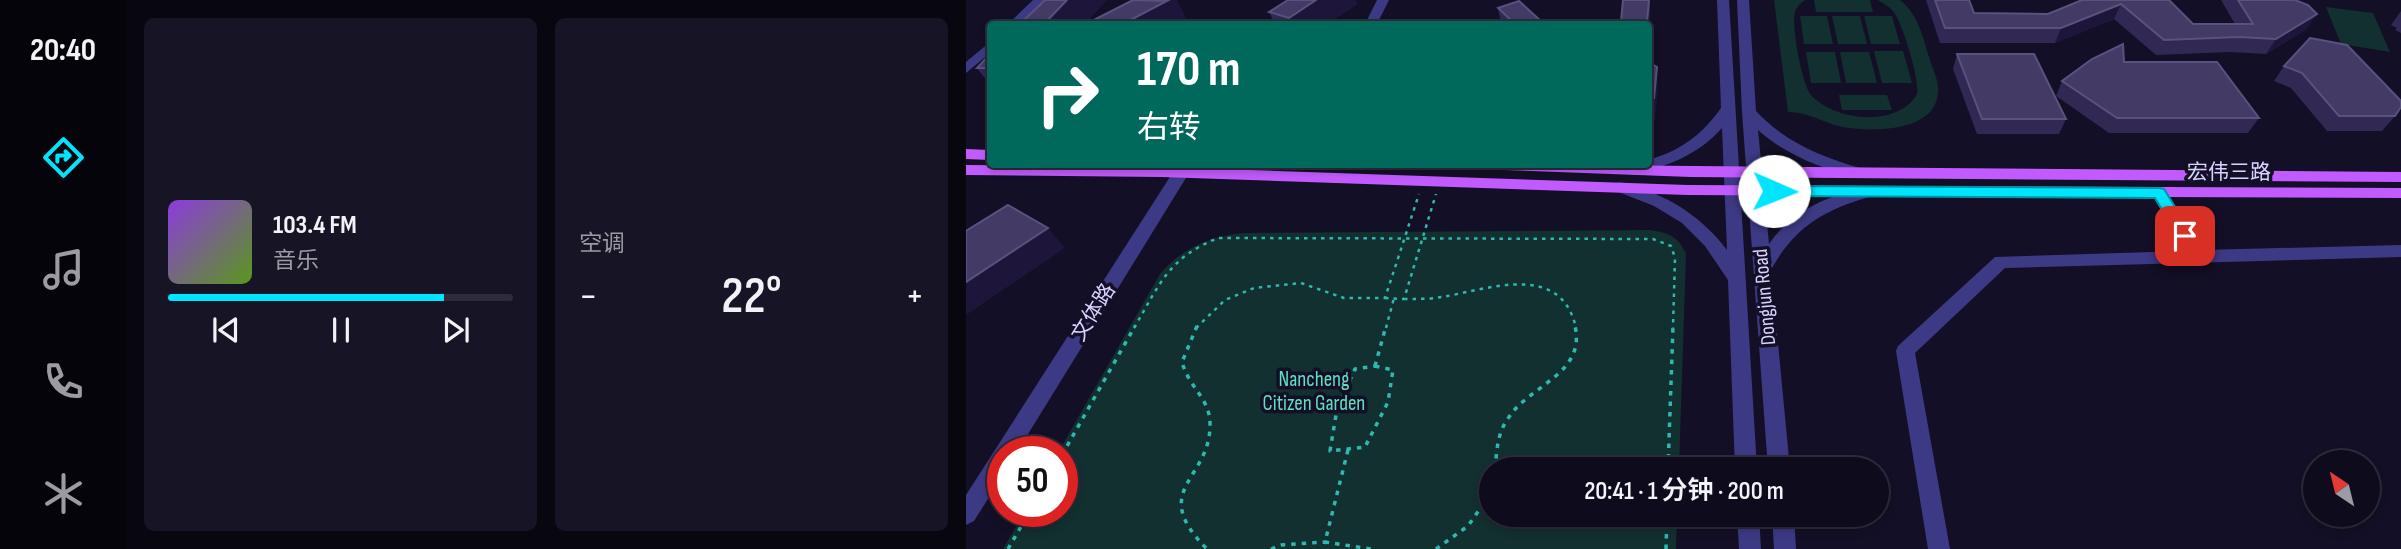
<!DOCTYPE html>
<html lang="zh">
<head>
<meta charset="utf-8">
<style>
	:root { --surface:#0e0b1c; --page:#171425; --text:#f1f3f6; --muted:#9b9ba3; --line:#2e2b3b; --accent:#00e5ff }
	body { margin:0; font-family:"Sofia Sans Condensed","Noto Sans SC",sans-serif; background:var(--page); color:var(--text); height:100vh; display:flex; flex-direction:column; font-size:26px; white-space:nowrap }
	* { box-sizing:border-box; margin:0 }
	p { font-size:23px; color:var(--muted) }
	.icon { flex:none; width:38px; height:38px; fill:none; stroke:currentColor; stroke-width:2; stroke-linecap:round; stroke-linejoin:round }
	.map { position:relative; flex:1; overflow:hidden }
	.panel { display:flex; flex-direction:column; gap:18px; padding:18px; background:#08060f; width:840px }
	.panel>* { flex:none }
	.guide { position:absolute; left:21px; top:21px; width:665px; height:147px; border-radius:7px; box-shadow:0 4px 10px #0003,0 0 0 2px var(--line); background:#00695c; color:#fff; overflow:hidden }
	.needle { width:46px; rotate:325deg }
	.tools { position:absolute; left:1337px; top:450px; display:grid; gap:14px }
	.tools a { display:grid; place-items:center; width:77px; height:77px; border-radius:50%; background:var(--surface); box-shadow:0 4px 10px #0003,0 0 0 2px var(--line); font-size:35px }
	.speed { position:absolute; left:21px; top:436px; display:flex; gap:14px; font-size:35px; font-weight:700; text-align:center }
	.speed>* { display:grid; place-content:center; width:91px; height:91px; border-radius:50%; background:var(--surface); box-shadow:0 4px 10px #0003,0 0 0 2px var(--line); line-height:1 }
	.speed .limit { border:10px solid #d22; background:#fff; color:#111 }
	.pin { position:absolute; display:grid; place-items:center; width:60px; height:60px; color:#fff; margin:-30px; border-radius:14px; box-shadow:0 4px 10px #0006 }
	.me { position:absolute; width:77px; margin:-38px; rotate:91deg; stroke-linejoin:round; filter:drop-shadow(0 0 5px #0008) }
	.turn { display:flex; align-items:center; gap:24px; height:147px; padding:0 35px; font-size:32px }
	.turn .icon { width:91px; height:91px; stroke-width:2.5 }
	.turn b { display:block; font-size:49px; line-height:60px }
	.big { font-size:52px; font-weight:600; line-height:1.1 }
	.panel .widget { flex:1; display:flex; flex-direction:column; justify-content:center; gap:10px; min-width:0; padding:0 24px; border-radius:10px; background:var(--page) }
	.song { display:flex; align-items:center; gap:21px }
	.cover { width:84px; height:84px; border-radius:10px; background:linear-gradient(135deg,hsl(270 70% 55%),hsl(90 70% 35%)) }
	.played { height:7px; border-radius:4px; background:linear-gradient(90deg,var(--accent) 80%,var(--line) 80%) }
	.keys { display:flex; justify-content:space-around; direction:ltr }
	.heat { display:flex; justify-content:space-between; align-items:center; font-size:38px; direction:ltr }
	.panel .tiles { flex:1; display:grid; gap:18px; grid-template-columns:repeat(2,1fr) }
	.trip { position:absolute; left:513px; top:457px; width:410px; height:70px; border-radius:35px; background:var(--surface); box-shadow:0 4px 10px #0003,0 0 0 2px var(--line); font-weight:600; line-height:70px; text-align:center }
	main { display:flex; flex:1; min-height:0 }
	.menu { display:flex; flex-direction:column; width:126px; justify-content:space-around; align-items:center; background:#06040b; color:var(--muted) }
	.menu .icon { width:49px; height:49px }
	.menu .selected { color:var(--accent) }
	.menu b { font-size:32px; color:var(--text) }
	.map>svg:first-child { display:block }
	.green { fill:#12302f }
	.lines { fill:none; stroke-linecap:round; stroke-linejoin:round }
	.path-far1 { stroke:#2fb8b0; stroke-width:2.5; stroke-dasharray:3.5 5; stroke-linecap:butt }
	.path { stroke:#2fb8b0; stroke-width:3.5; stroke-dasharray:4.5 6; stroke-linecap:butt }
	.minor { fill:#3d3a85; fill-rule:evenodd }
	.major { fill:#c25bff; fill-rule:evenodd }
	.wall { fill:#312854 }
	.shaded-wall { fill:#1d163a }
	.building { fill:#433a66; stroke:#5a527e; stroke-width:2 }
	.route { fill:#00e5ff; stroke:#0095a6; stroke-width:2 }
	.labels { text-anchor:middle; stroke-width:7; stroke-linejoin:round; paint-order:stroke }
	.street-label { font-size:21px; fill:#d9d4ff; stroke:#130f26 }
	.park-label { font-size:21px; fill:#5fe0c0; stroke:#130f26 }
</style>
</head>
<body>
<main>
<nav class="menu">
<b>20:40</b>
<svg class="icon selected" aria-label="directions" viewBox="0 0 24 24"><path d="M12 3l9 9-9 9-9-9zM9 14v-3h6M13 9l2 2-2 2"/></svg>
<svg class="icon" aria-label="music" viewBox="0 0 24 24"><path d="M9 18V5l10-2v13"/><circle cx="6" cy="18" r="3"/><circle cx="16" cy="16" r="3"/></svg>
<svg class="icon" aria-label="phone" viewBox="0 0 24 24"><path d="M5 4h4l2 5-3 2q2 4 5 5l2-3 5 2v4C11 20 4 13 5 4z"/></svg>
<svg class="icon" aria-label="climate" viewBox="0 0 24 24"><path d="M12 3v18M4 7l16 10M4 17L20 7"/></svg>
</nav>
<section class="panel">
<div class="tiles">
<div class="widget">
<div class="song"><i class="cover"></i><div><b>103.4 FM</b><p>音乐</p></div></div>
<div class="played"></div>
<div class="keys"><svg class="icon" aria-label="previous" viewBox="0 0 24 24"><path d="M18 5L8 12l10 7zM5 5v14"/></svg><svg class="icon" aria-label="pause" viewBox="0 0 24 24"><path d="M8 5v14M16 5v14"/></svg><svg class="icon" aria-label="next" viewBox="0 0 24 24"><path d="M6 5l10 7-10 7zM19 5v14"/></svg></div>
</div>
<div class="widget"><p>空调</p>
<div class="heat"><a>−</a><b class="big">22°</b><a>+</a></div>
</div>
</div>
</section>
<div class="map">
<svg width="1435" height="549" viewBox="0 0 1435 549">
	<rect width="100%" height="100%" fill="#130f26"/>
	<path class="green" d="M808 0H839C835 3 831 6 829 12 825 25 836 85 845 95 868 121 932 128 951 94 954 81 937 26 929 14 925 7 918 4 912 0H934C954 15 958 43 966 66 969 74 973 83 972 92 970 133 905 132 877 127 857 123 843 112 822 112Z
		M848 0H904L907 12H850Z
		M1360 7 1407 13 1424 52 1375 44Z
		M834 16H861L867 44H838Z
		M866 16H894L901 44H872Z
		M898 16H926L934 44H905Z
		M908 51H937L946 83H916Z
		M840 52H869L875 83H845Z
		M874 52H903L911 83H880Z
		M873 95H921L926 110H876Z
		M684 230C703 233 712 236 720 254L713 469H525V514L711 515 710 549H37L59 511H96V452L93 451 194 274C216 248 243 237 276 233Z"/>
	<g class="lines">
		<path class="path-far1" d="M419 298 438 299 470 194
			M438 299C451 299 464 299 476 297 523 289 595 261 610 328
			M168 328C194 284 202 258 252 238L687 239 705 246 709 258 707 328
			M230 328 259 300 288 288 335 283 378 298H419L453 194
			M420 328 428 298"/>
		<path class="path" d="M231 326 216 362C223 388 244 398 244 424 245 480 181 489 241 549
			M409 366 420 326
			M409 366 427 370 422 402 399 447 364 451 371 409 389 369Z
			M382 450 359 542 405 549
			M96 455 169 326
			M529 469C531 450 531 433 543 417 564 385 620 374 609 326
			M702 469 707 326
			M42 549 64 511
			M305 549 315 545 359 542 357 549
			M470 549 502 526 525 493
			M700 549 701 514"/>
		<path class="minor" d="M67 0H80L55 24H42Z
			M411 0H423L411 24H399Z
			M751 0H763L791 469H769L762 280 739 246 716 223 688 206 650 191 648 187 650 183C660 181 668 186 677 189 712 202 738 220 761 250L756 128C731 156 701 166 666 175L658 170 667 164H682V160C714 151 736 135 755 108Z
			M771 0H783L790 111C820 143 856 157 897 169L899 173 891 178C855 168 820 155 792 130L803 244C828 208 863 196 904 186L912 191 910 195C862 208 829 225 805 270L824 469H802L776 112Z
			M24 42V53L0 73V62Z
			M215 168 223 173 51 452H37V475L8 521 0 525V495L209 169Z
			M1193 188 1199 189 1236 250 1435 245V257L1039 268 949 353 984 549H962L930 351 932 346 1029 257 1219 251 1185 193Z
			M771 514H793L795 549H773Z
			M806 514H828L830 549H808Z"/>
		<path class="major" d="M0 149 24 150V160L0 159Z
			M503 164 1435 172V182L725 177 510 169Z
			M0 165 196 167 722 185 1435 188V198L722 195 196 177 0 175Z"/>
	</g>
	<path class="wall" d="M322 0H389L391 4 361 24H309L303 12Z
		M657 0H684V18L682 44V24H655Z
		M960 0H1003L1008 13 1082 14 1116 0H1203L1227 24H1269L1255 0H1329L1341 29 1300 54 1264 52 1190 55 1148 19 1089 43H974Z
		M532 8 576 22V24H535Z
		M1435 11V33L1429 30 1431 28 1425 25Z
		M1344 38 1429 116 1416 131H1361L1325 88 1308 81 1318 66Z
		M24 54V85L11 68Z
		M991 54 1100 119 1093 134H1011L987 69Z
		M1158 62 1293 118 1282 133H1143L1090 96 1096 81Z"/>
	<path class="shaded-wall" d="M101 0H141L119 24H78Z
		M198 0H211L221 20 214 24H157Z
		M350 0H389L391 4 361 24H325L323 18Z
		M683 0 684 18 682 44V24H681Z
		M1155 4 1148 19 1089 43 1095 28Z
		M1351 14 1341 29 1300 54 1310 39Z
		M691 67 692 89 689 120 682 123V101Z
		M82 228 99 248 0 315V282Z"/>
	<path class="building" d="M79 0H101L78 24H54Z
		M167 0 201 1 157 24H120Z
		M322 0H350L323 18 303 12Z
		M657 0H683L681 22H655Z
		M969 0H1003L1008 13 1082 14 1116 0H1203L1227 24H1287L1272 0H1329L1342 5 1351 14 1310 39 1273 37 1198 40 1155 4 1095 28H979Z
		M553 1 576 22 569 24H549L532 8Z
		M1344 38 1381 45 1435 101V107L1429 116H1373L1336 73 1318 66Z
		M1157 44 1158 62H1251L1293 118H1151L1096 81 1126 59Z
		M24 54V68H11Z
		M991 54H1068L1100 119H1016Z
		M682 62 691 67 688 98 682 101Z
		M42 205 82 228 0 282V231Z"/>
	<path class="route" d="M808 186 1193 188 1198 189 1227 236 1219 242 1214 240 1189 198 808 196 801 191Z"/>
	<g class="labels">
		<g class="street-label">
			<text x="1263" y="179">宏伟三路</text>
			<text transform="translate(798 297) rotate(-95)" y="7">Dongjun Road</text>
			<text transform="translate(127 312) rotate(-58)" y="7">文体路</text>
		</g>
		<g class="park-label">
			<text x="348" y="386">Nancheng<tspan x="348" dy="24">Citizen Garden</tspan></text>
		</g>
	</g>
</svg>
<div class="tools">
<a><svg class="needle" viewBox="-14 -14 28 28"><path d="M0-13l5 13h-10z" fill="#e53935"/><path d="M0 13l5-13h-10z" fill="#9b9ba3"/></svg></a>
</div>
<div class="speed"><div class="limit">50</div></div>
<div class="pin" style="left:1219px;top:236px;background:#d93025"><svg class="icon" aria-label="arrive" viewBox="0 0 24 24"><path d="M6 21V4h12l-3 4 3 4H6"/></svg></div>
<svg class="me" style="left:808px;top:191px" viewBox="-20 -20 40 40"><circle r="19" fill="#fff"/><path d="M0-13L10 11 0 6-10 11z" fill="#00e5ff"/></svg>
<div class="trip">20:41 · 1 分钟 · 200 m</div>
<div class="guide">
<div class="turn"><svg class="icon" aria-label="right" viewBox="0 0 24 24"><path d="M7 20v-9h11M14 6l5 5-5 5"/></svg><div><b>170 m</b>右转</div></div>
</div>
</div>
</main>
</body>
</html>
